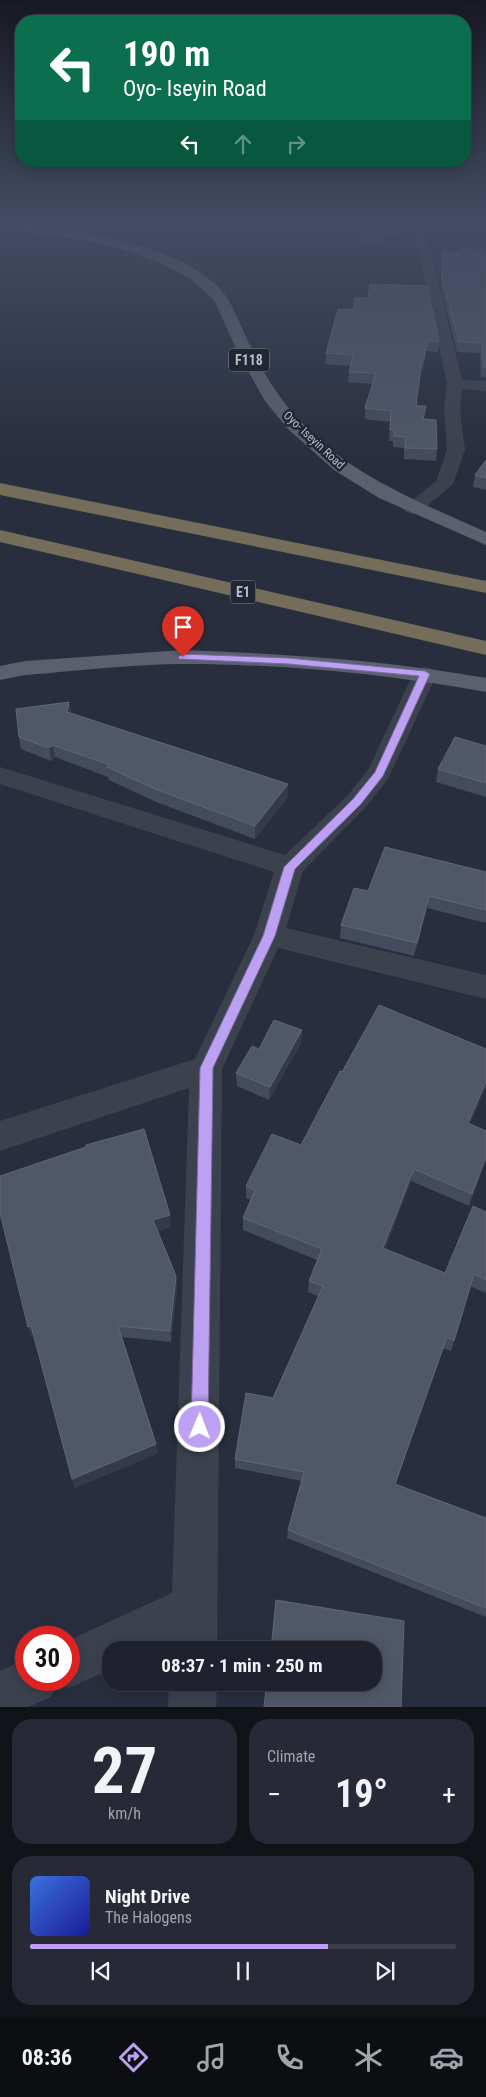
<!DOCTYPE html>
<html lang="en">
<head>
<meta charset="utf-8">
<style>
	:root { --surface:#1f222e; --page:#272a36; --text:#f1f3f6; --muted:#a1a4aa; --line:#3c3f4a; --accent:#bca0f2 }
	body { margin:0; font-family:"Roboto Condensed",sans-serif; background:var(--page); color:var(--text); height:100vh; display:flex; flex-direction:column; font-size:19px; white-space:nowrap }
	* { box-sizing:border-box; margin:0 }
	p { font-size:16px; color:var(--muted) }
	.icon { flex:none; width:28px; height:28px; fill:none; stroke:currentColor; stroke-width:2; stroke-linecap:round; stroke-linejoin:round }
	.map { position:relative; height:1707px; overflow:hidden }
	.sheet { display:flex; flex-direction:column; gap:12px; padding:12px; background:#111319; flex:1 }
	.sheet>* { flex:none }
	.guide { position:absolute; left:15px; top:15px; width:456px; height:152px; border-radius:20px; box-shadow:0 2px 12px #0003,0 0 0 1px var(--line); background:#0b6e4f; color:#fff; overflow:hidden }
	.speed { position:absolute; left:15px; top:1626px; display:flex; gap:10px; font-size:25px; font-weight:700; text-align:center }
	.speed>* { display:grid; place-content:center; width:65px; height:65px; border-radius:50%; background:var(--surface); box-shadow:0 2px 12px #0003,0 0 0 1px var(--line); line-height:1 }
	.speed .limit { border:8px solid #d22; background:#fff; color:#111 }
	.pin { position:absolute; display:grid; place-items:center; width:42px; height:42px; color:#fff; margin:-51px -21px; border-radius:50% 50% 50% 0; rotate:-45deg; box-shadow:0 0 5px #0007 }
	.pin .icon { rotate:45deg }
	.me { position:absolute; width:55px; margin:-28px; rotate:1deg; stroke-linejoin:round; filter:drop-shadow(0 0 4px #0008) }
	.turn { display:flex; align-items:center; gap:18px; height:105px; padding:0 25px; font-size:22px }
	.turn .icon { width:65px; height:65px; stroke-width:2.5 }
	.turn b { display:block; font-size:35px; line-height:42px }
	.lanes { display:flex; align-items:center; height:48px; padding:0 25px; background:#0003; justify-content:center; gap:25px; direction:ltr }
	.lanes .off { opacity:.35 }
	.big { font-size:38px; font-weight:700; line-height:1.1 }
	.sheet .widget { flex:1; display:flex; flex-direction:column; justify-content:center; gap:8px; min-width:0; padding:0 18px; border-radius:20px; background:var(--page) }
	.sheet .dial { align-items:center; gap:0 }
	.dial b { font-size:65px; line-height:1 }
	.song { display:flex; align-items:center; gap:15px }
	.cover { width:60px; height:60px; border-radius:8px; background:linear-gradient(135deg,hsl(220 70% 55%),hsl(240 70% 35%)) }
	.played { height:5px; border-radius:2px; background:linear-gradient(90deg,var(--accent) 70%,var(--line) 70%) }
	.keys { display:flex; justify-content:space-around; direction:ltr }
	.heat { display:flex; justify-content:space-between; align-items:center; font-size:28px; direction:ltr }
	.sheet .tiles { flex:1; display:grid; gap:12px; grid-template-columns:1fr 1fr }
	.widget:last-child { grid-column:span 2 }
	.trip { position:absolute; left:102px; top:1641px; width:280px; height:50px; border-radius:20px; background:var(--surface); box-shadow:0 2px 12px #0003,0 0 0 1px var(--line); font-weight:700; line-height:50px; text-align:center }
	.tab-bar { display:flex; height:80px; justify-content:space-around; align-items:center; background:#0c0e12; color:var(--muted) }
	.tab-bar .icon { width:35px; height:35px }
	.tab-bar .current { color:var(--accent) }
	.tab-bar b { font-size:22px; color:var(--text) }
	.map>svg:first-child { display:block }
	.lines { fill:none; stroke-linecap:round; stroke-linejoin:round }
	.street { fill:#3c414e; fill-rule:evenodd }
	.primary { fill:#5b606e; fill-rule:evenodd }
	.highway { fill:#736d5a; fill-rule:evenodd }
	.wall { fill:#444b5c }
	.shaded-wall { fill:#343a4b }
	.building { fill:#505768; stroke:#616777 }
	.route { fill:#bca0f2; stroke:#7a689d }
	.labels { text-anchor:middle; stroke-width:5; stroke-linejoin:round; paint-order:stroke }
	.far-street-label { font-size:12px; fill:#b9bcc9; stroke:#212633 }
	.shield { fill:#212633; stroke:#8b8f9c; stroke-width:1 }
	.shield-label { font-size:14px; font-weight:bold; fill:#b9bcc9 }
</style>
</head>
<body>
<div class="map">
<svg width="486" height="1707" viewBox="0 0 486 1707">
	<rect width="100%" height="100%" fill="#292e3e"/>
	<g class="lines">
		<path class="street" d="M407 222H419L431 252 462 380 486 381V391L462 389 460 410 465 450 453 484 420 512 413 514 406 512 403 508 436 481 447 450 444 410 447 384 419 252Z
			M425 667 433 669 437 674 388 779 366 807 303 871 286 928 486 975V999L278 948 222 1069 217 1650H171V1641L152 1650H111V1669L69 1688 57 1683 51 1697 28 1707H0V1671L26 1659V1680H69V1640L172 1593 189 1088 0 1151V1121L195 1059 254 935 274 872 0 784V767L285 855 348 795 368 770 413 674 417 669Z
			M169 1682H217L216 1707H168Z"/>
		<path class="primary" d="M0 222C15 222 30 225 45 227 100 234 190 249 226 296 234 308 240 324 246 337 260 367 276 395 299 420 349 475 419 502 486 532V545L379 498 334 470 288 429 265 401 239 355 214 300 191 279 157 261 118 248 84 240 0 229Z
			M183 650C285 654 386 660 486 678V692C387 674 285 664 184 664 133 664 77 671 25 675L0 680V666L25 661Z"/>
		<path class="highway" d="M0 483 486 581V593L0 495Z
			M0 530 486 641V655L0 542Z"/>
	</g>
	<path class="wall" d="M104 222H212L202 228 188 226 177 233Z
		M235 222H281L274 227Z
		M291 222H406V235L385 234 384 242 359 241V233L327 232 328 225Z
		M442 252 486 253V378L481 377 480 353 457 352 441 287V261Z
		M338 309 439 341 438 352 426 351 423 369H421L416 406 425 419 437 449 436 461 404 459V448L393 447V441H389L390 422 365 419V408L373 384 348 382 349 372 351 366 325 364 326 353Z
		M486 460V490L473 487 475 475Z
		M69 702 71 713 288 784V797L255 839 156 802 109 780 108 777 55 757 51 761 21 749 19 737Z
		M486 746V797L436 782 438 769Z
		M486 872V923L427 908 414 956 340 938 341 925 368 891Z
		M302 1030 301 1043 269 1100 237 1086 236 1073 259 1049Z
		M486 1049V1087L470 1124 486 1131V1160L469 1206 411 1181 385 1249 445 1273 486 1212V1293L470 1286 451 1351 443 1348 395 1484 485 1518 486 1516V1617L287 1538 288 1530 302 1481 235 1468V1459L273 1398 318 1296 308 1292 309 1281 317 1260 243 1230V1218L251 1200 246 1198V1186L301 1145 342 1072Z
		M0 1213 171 1227 158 1231 176 1276 177 1288 171 1342 122 1337 156 1444 158 1453 75 1488 34 1336 31 1337Z"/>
	<path class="shaded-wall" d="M181 222H188V226L177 233 176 224Z
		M202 222H212L202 228Z
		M275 222H281L274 227Z
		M69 702 71 715 67 712Z
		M53 745 55 757 51 761 49 748Z
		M288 784V797L255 839V826Z
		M429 896 427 908 414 956 417 943Z
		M302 1030 301 1043 269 1100 270 1087Z
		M486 1082V1087L465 1135 468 1123Z
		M486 1157V1160L469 1206 472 1194Z
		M414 1169 411 1181 381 1259 383 1248Z
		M170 1215 171 1227 155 1232 153 1220Z
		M176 1276 177 1288 171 1342 170 1331Z
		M31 1326 35 1336 31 1337 28 1327Z
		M156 1444 158 1453 75 1488 72 1479Z"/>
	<path class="building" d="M159 222H181L176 224Z
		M328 222H406V226H386L384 234 359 232 361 225 328 224Z
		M459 249 484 250V253H486V367H483L482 343 459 342 442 277V252H459Z
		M370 284 427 286 439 341H427L424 359H422L416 406H426L423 419 436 420 437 449 405 448 406 437 394 436V430H390L391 411 365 408 376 373 349 372 353 355 326 353 338 309 353 310 355 298H368Z
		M486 460V478L475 475Z
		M69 702 67 712 288 784 255 826 155 789 107 767 110 765 53 745 49 748 19 737 16 709Z
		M455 737 486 746V783L438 769Z
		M385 847 486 872V910L429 896 417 943 341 925 354 888 368 891Z
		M379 1005 486 1049V1082L468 1123 486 1131V1157L472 1194 414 1169 383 1248 445 1273 473 1206 486 1212V1280L474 1274 454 1341 447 1337 395 1484 486 1518V1608L288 1530 304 1472 235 1459 246 1393 273 1398 323 1286 309 1281 322 1249 243 1218 255 1190 246 1186 272 1134 301 1145 340 1071 342 1072Z
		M274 1020 302 1030 270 1087 236 1073 252 1046 259 1049Z
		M144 1129 170 1215 153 1220 176 1276 170 1331 118 1326 156 1444 72 1479 31 1326 28 1327 0 1213V1176L86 1147V1145Z
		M276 1600 404 1621 401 1707H264L267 1682H374V1650H271Z"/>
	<linearGradient id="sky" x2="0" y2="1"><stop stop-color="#171922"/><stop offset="0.48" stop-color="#434c63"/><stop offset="1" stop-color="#434c63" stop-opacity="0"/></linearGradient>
	<rect width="486" height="461" fill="url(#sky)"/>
	<path class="route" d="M183 654 288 658 425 671 430 674 383 776 361 804 295 869 275 936 213 1068 208 1427 206 1433 200 1435 193 1433 191 1427 200 1068 263 936 284 867 353 799 375 772 419 676 288 664 179 659 178 657Z"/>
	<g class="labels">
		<g class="far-street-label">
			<text transform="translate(314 440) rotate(43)" y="4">Oyo- Iseyin Road</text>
		</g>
		<g class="shield">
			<rect x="229" y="348.5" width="40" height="23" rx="4"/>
			<rect x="230.5" y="580.5" width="25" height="23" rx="4"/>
		</g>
		<g class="shield-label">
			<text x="249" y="365">F118</text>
			<text x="243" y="597">E1</text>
		</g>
	</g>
</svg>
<div class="speed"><div class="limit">30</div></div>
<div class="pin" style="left:183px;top:657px;background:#d93025"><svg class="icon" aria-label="arrive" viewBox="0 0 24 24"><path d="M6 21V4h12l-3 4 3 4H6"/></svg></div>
<svg class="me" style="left:200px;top:1427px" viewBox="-20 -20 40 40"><circle r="17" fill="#bca0f2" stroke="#fff" stroke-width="3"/><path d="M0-11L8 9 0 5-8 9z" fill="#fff"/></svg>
<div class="trip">08:37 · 1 min · 250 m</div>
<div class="guide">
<div class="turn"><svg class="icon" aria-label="left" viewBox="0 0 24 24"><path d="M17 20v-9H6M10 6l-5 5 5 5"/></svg><div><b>190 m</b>Oyo- Iseyin Road</div></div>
<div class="lanes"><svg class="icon" aria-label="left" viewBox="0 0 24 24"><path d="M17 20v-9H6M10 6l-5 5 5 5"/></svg><svg class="icon off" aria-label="ahead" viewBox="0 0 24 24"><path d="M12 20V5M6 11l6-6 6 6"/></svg><svg class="icon off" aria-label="right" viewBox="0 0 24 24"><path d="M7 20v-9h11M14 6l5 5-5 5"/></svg></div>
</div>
</div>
<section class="sheet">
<div class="tiles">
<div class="widget dial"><b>27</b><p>km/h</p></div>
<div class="widget"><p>Climate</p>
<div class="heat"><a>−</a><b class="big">19°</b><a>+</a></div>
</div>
<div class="widget">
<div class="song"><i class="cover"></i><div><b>Night Drive</b><p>The Halogens</p></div></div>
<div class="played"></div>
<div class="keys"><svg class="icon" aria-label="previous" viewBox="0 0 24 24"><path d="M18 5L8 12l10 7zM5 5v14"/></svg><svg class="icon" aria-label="pause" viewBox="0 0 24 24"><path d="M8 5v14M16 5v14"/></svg><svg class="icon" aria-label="next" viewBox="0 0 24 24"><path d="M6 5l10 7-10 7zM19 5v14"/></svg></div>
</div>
</div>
</section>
<nav class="tab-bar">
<b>08:36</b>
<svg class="icon current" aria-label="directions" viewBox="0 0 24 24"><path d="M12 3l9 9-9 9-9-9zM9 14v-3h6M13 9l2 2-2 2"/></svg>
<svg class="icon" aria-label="music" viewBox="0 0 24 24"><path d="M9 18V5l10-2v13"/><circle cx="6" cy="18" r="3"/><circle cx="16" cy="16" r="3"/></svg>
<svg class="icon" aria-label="phone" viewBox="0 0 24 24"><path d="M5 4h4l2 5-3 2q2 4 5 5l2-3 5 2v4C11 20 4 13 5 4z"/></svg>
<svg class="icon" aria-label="climate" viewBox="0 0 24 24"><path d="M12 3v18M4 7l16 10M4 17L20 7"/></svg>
<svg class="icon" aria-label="car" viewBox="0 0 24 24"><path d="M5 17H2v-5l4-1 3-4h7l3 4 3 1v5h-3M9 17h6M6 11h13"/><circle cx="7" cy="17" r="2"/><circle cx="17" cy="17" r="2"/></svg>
</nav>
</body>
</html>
